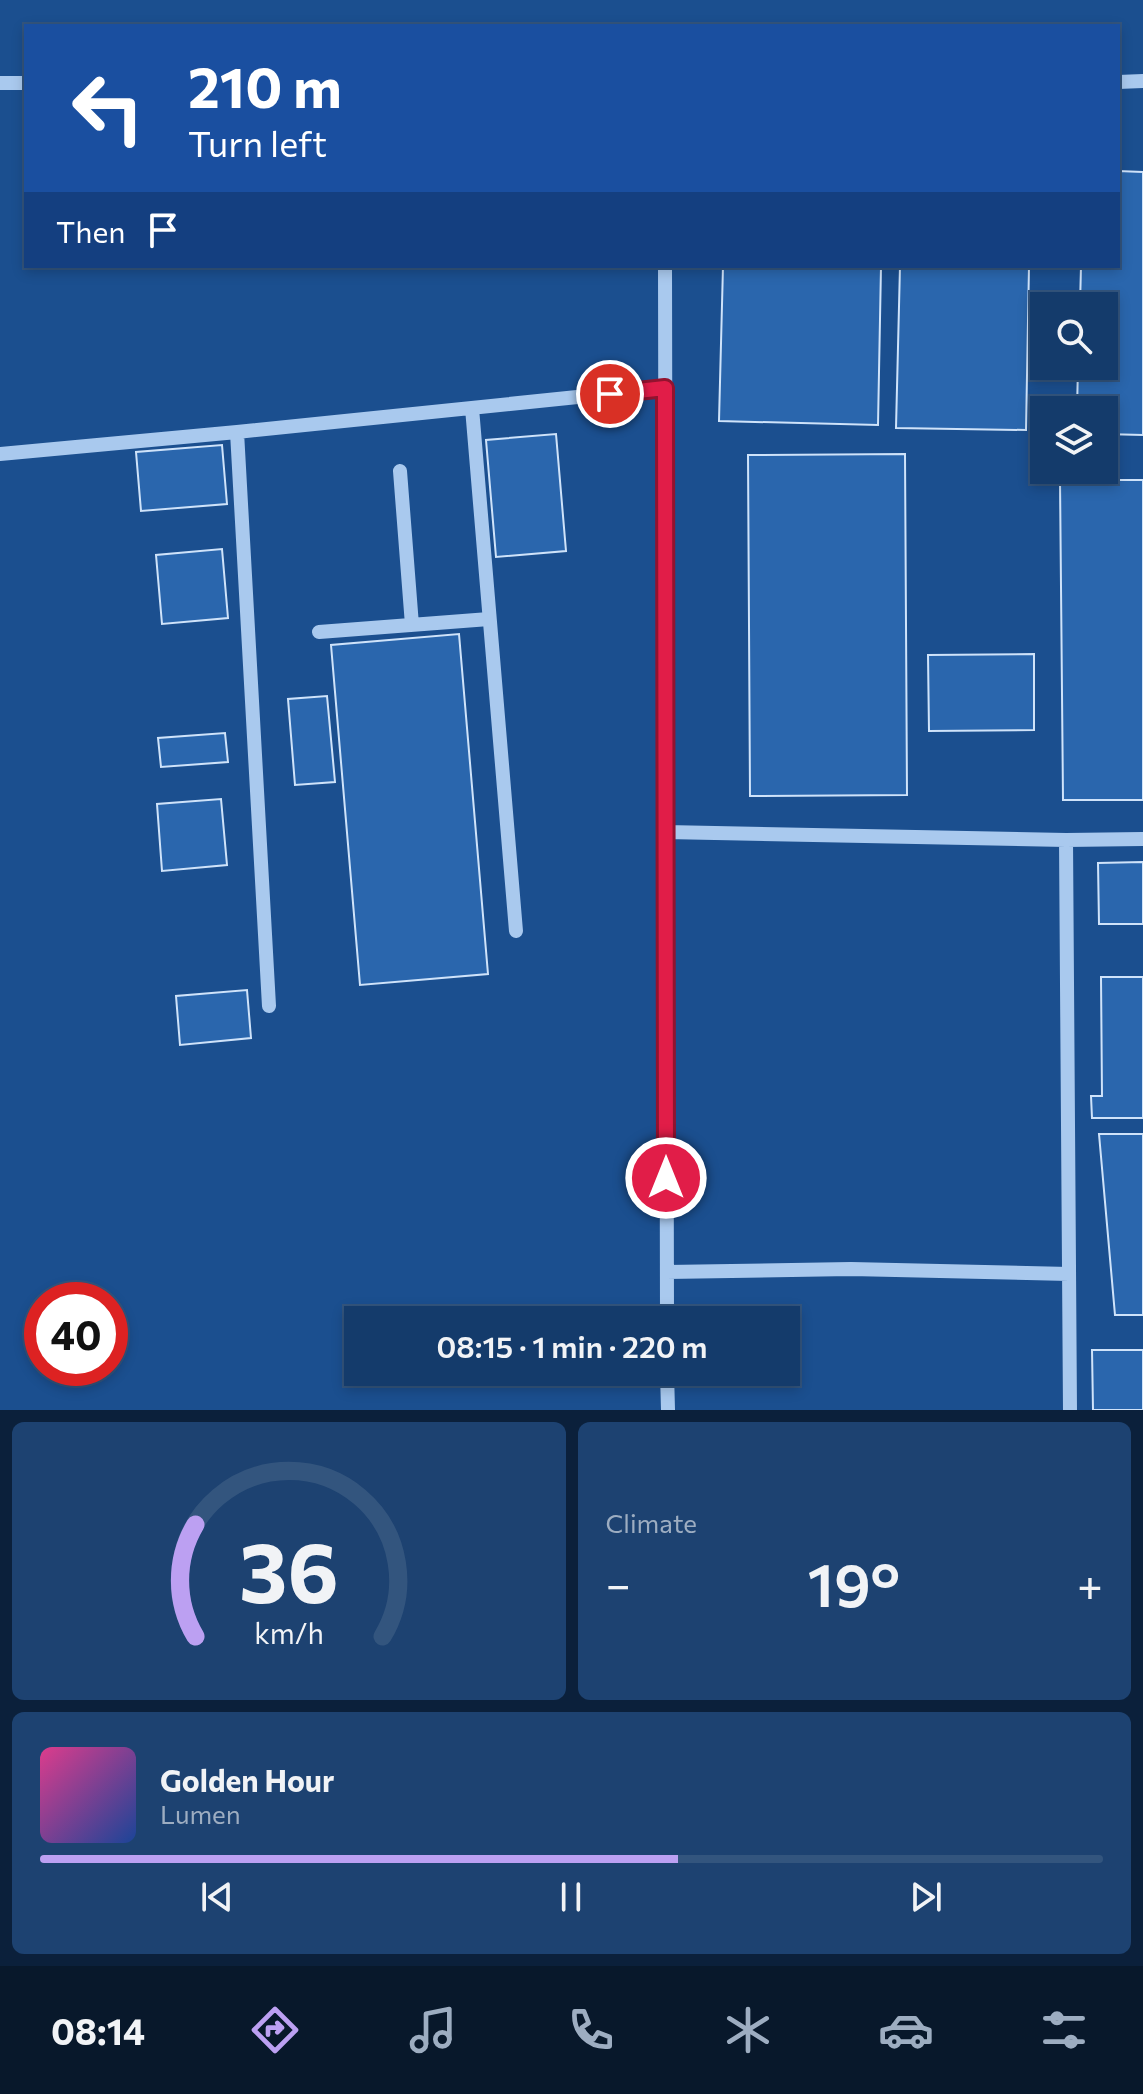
<!DOCTYPE html>
<html lang="en">
<head>
<meta charset="utf-8">
<style>
	:root { --surface:#143b6b; --page:#1d4271; --text:#f1f3f6; --muted:#9dadc1; --line:#33557e; --accent:#bca0f2 }
	body { margin:0; font-family:Commissioner,sans-serif; background:var(--page); color:var(--text); height:100vh; display:flex; flex-direction:column; font-size:30px; white-space:nowrap }
	* { box-sizing:border-box; margin:0 }
	p { font-size:26px; color:var(--muted) }
	.icon { flex:none; width:44px; height:44px; fill:none; stroke:currentColor; stroke-width:2; stroke-linecap:round; stroke-linejoin:round }
	.map { position:relative; height:1410px; overflow:hidden }
	.drawer { display:flex; flex-direction:column; gap:12px; padding:12px; background:#0b203b; flex:1 }
	.drawer>* { flex:none }
	.hud { position:absolute; left:24px; top:24px; width:1096px; height:244px; border-radius:0px; box-shadow:0 4px 12px #0003,0 0 0 2px var(--line); background:#1a4fa0; color:#fff; overflow:hidden }
	.controls { position:absolute; left:1030px; top:292px; display:grid; gap:16px }
	.controls a { display:grid; place-items:center; width:88px; height:88px; border-radius:0px; background:var(--surface); box-shadow:0 4px 12px #0003,0 0 0 2px var(--line); font-size:40px }
	.speed { position:absolute; left:24px; top:1282px; display:flex; gap:16px; font-size:40px; font-weight:700; text-align:center }
	.speed>* { display:grid; place-content:center; width:104px; height:104px; border-radius:50%; background:var(--surface); box-shadow:0 4px 12px #0003,0 0 0 2px var(--line); line-height:1 }
	.speed .limit { border:12px solid #d22; background:#fff; color:#111 }
	.pin { position:absolute; display:grid; place-items:center; width:68px; height:68px; color:#fff; margin:-34px; border:4px solid #fff; border-radius:50%; box-shadow:0 2px 8px #0007 }
	.me { position:absolute; width:88px; margin:-44px; rotate:0deg; stroke-linejoin:round; filter:drop-shadow(0 0 6px #0008) }
	.turn { display:flex; align-items:center; gap:28px; height:168px; padding:0 32px; font-size:36px }
	.turn .icon { width:104px; height:104px; stroke-width:2.5 }
	.turn b { display:block; font-size:56px; line-height:68px }
	.then { display:flex; align-items:center; height:76px; padding:0 32px; background:#0003; gap:16px; font-size:30px }
	.big { font-size:60px; font-weight:600; line-height:1.1 }
	.drawer .card { flex:1; display:flex; flex-direction:column; justify-content:center; gap:12px; min-width:0; padding:0 28px; border-radius:12px; background:var(--page) }
	.drawer .dial { align-items:center; gap:0 }
	.dial svg { height:208px; overflow:visible; fill:none; stroke:var(--line); stroke-width:7; stroke-linecap:round; text-anchor:middle }
	.dial text { fill:var(--text); stroke:none }
	.song { display:flex; align-items:center; gap:24px }
	.cover { width:96px; height:96px; border-radius:12px; background:linear-gradient(135deg,hsl(330 70% 55%),hsl(220 70% 35%)) }
	.played { height:8px; border-radius:4px; background:linear-gradient(90deg,var(--accent) 60%,var(--line) 60%) }
	.keys { display:flex; justify-content:space-around; direction:ltr }
	.heat { display:flex; justify-content:space-between; align-items:center; font-size:44px; direction:ltr }
	.drawer .tiles { flex:1; display:grid; gap:12px; grid-template-columns:1fr 1fr }
	.card:last-child { grid-column:span 2 }
	.trip { position:absolute; left:344px; top:1306px; width:456px; height:80px; border-radius:0px; background:var(--surface); box-shadow:0 4px 12px #0003,0 0 0 2px var(--line); font-weight:600; line-height:80px; text-align:center }
	.tab-bar { display:flex; height:128px; justify-content:space-around; align-items:center; background:#08182b; color:var(--muted) }
	.tab-bar .icon { width:56px; height:56px }
	.tab-bar .current { color:var(--accent) }
	.tab-bar b { font-size:36px; color:var(--text) }
	.map>svg:first-child { display:block }
	.building { fill:#2a66ad; stroke:#cfe3fa; stroke-width:2 }
	.lines { fill:none; stroke-linecap:round; stroke-linejoin:round }
	.minor { stroke:#a9c9ee; stroke-width:14 }
	.route-casing { stroke:#92132f; stroke-width:20 }
	.route { stroke:#e11d48; stroke-width:14 }
</style>
</head>
<body>
<div class="map">
<svg width="1143" height="1410" viewBox="0 0 1143 1410">
	<rect width="100%" height="100%" fill="#1b4f8f"/>
	<path class="building" d="M1118 171 1143 172V435L1104 434V410H1077L1078 366H1104V306H1080L1081 266H1118Z
		M723 266H881L878 425 719 421Z
		M900 266H1029L1026 430 896 428Z
		M556 434 566 551 496 557 486 440Z
		M222 445 227 504 141 511 136 452Z
		M905 454 907 795 750 796 748 455Z
		M1060 480H1143V800H1063Z
		M222 549 228 618 162 624 156 555Z
		M459 634 488 974 360 985 331 645Z
		M1034 654V730L929 731 928 655Z
		M327 696 335 782 295 785 288 699Z
		M225 733 228 762 161 767 158 738Z
		M221 799 227 865 162 871 157 804Z
		M1143 862V924H1099L1098 863Z
		M1101 977H1143V1118H1092L1091 1096H1102Z
		M247 990 251 1038 180 1045 176 996Z
		M1099 1134H1143V1315H1115Z
		M1092 1350H1143V1410H1093Z"/>
	<g class="lines">
		<path class="minor" d="M1118 82 1143 81
			M0 83H26
			M665 266 667 1320
			M472 408 516 931
			M237 432 269 1006
			M0 454 237 432 665 388
			M400 471 412 625
			M319 632 489 619
			M666 832 1066 840 1143 839
			M1066 840 1070 1410
			M667 1272 851 1269 1069 1274
			M667 1372 668 1410"/>
	</g>
	<g class="lines">
		<g class="route-casing">
			<path id="route" d="M610 394 665 388 666 1178"/>
		</g>
		<use href="#route" class="route"/>
	</g>
</svg>
<div class="controls">
<a><svg class="icon" aria-label="search" viewBox="0 0 24 24"><circle cx="10" cy="10" r="6"/><path d="M15 15l6 6"/></svg></a>
<a><svg class="icon" aria-label="layers" viewBox="0 0 24 24"><path d="M12 4l9 5-9 5-9-5zM3 14l9 5 9-5"/></svg></a>
</div>
<div class="speed"><div class="limit">40</div></div>
<div class="pin" style="left:610px;top:394px;background:#d93025"><svg class="icon" aria-label="arrive" viewBox="0 0 24 24"><path d="M6 21V4h12l-3 4 3 4H6"/></svg></div>
<svg class="me" style="left:666px;top:1178px" viewBox="-20 -20 40 40"><circle r="17" fill="#e11d48" stroke="#fff" stroke-width="3"/><path d="M0-11L8 9 0 5-8 9z" fill="#fff"/></svg>
<div class="trip">08:15 · 1 min · 220 m</div>
<div class="hud">
<div class="turn"><svg class="icon" aria-label="left" viewBox="0 0 24 24"><path d="M17 20v-9H6M10 6l-5 5 5 5"/></svg><div><b>210 m</b>Turn left</div></div>
<div class="then">Then<svg class="icon" aria-label="arrive" viewBox="0 0 24 24"><path d="M6 21V4h12l-3 4 3 4H6"/></svg></div>
</div>
</div>
<section class="drawer">
<div class="tiles">
<div class="card dial"><svg viewBox="0 0 100 80">
<path d="M14 69A42 42 0 1 1 86 69"/>
<path d="M14 69A42 42 0 0 1 14 26" stroke="#bca0f2"/>
<text x="50" y="56" font-size="32" font-weight="700">36</text>
<text x="50" y="72" font-size="11">km/h</text>
</svg></div>
<div class="card"><p>Climate</p>
<div class="heat"><a>−</a><b class="big">19°</b><a>+</a></div>
</div>
<div class="card">
<div class="song"><i class="cover"></i><div><b>Golden Hour</b><p>Lumen</p></div></div>
<div class="played"></div>
<div class="keys"><svg class="icon" aria-label="previous" viewBox="0 0 24 24"><path d="M18 5L8 12l10 7zM5 5v14"/></svg><svg class="icon" aria-label="pause" viewBox="0 0 24 24"><path d="M8 5v14M16 5v14"/></svg><svg class="icon" aria-label="next" viewBox="0 0 24 24"><path d="M6 5l10 7-10 7zM19 5v14"/></svg></div>
</div>
</div>
</section>
<nav class="tab-bar">
<b>08:14</b>
<svg class="icon current" aria-label="directions" viewBox="0 0 24 24"><path d="M12 3l9 9-9 9-9-9zM9 14v-3h6M13 9l2 2-2 2"/></svg>
<svg class="icon" aria-label="music" viewBox="0 0 24 24"><path d="M9 18V5l10-2v13"/><circle cx="6" cy="18" r="3"/><circle cx="16" cy="16" r="3"/></svg>
<svg class="icon" aria-label="phone" viewBox="0 0 24 24"><path d="M5 4h4l2 5-3 2q2 4 5 5l2-3 5 2v4C11 20 4 13 5 4z"/></svg>
<svg class="icon" aria-label="climate" viewBox="0 0 24 24"><path d="M12 3v18M4 7l16 10M4 17L20 7"/></svg>
<svg class="icon" aria-label="car" viewBox="0 0 24 24"><path d="M5 17H2v-5l4-1 3-4h7l3 4 3 1v5h-3M9 17h6M6 11h13"/><circle cx="7" cy="17" r="2"/><circle cx="17" cy="17" r="2"/></svg>
<svg class="icon" aria-label="filters" viewBox="0 0 24 24"><path d="M4 7h16M4 17h16"/><circle cx="9" cy="7" r="2"/><circle cx="15" cy="17" r="2"/></svg>
</nav>
</body>
</html>
